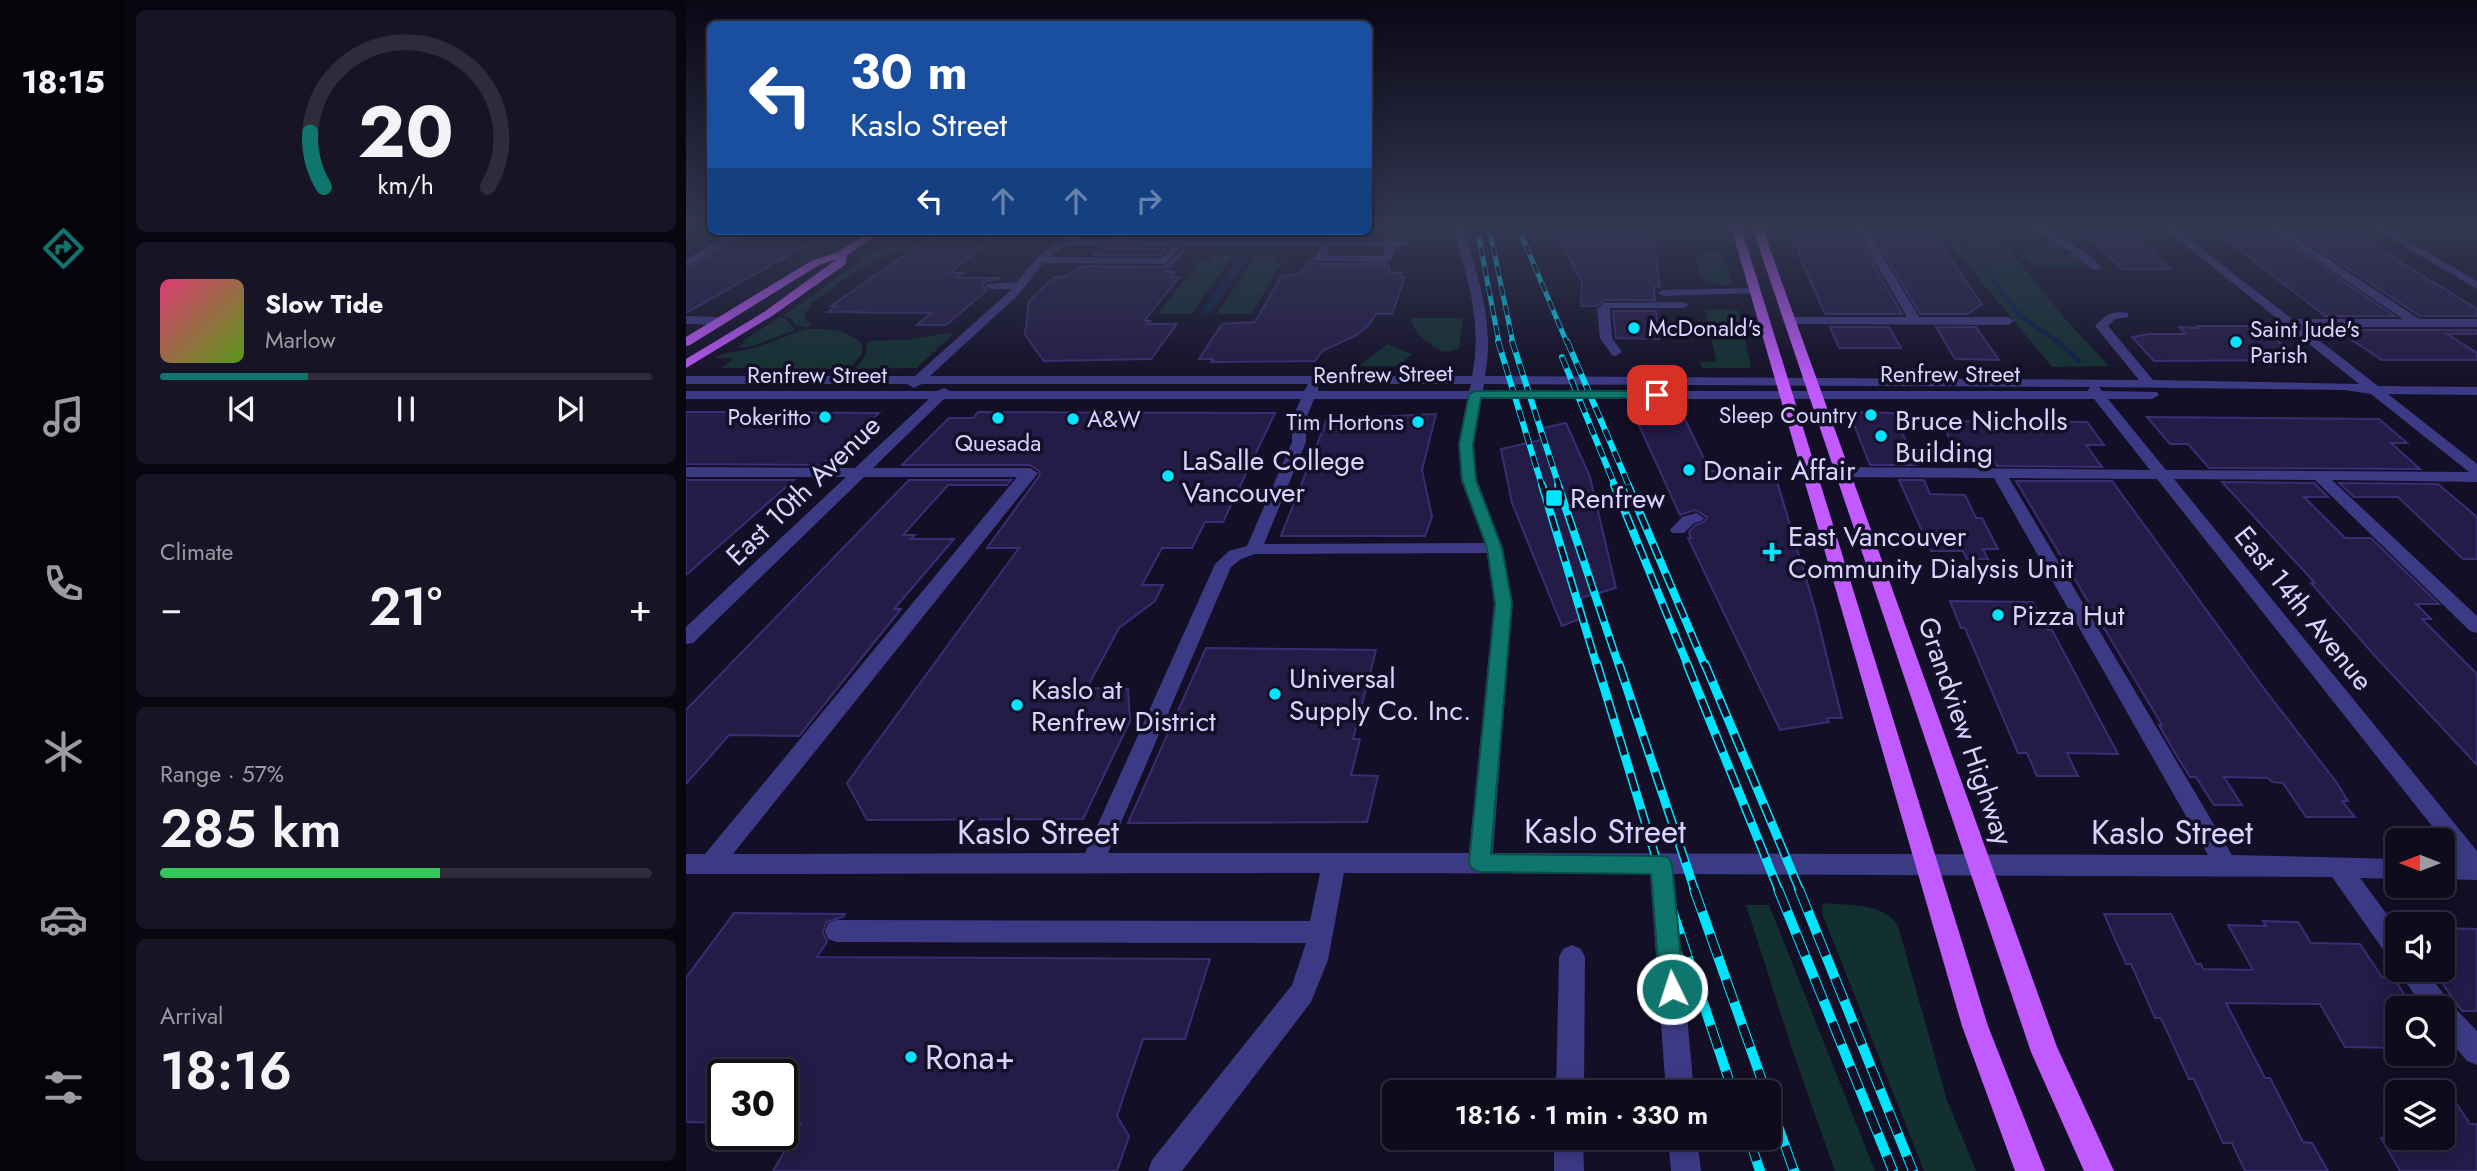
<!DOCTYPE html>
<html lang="en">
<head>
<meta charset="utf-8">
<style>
	:root { --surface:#0e0b1c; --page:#171425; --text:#f1f3f6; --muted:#9b9ba3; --line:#2e2b3b; --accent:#0f766e }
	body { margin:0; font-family:Jost,sans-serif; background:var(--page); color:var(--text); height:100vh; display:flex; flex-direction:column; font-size:26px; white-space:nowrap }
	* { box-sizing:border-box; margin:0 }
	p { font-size:23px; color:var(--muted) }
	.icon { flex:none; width:38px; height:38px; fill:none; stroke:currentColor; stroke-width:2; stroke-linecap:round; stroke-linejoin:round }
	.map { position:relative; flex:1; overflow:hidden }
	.sheet { display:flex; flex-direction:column; gap:10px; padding:10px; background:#08060f; width:560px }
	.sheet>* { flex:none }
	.top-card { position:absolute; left:21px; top:21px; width:665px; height:214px; border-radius:10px; box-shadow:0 4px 18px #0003,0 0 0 2px var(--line); background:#1a4fa0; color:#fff; overflow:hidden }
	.needle { width:46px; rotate:270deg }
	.controls { position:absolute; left:1699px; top:828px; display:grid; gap:14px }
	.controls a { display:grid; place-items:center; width:70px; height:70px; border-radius:10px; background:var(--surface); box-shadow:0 4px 18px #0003,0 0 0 2px var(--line); font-size:35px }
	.speed { position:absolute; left:21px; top:1059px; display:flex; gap:14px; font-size:35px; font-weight:700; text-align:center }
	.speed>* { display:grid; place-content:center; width:91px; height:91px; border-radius:50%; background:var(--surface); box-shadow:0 4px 18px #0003,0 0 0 2px var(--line); line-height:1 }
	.speed .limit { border:4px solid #111; border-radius:10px; background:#fff; color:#111 }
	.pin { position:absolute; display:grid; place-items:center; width:60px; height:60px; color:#fff; margin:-30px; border-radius:14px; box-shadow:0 4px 10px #0006 }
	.me { position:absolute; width:77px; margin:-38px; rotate:356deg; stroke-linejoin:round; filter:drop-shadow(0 0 5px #0008) }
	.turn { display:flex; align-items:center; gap:24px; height:147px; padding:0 28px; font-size:32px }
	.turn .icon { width:91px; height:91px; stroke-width:2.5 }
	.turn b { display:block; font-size:49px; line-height:60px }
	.lanes { display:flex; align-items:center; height:66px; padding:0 28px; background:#0003; justify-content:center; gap:35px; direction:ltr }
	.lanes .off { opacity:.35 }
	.big { font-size:52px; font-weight:600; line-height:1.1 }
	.sheet .tile { flex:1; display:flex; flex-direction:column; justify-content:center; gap:10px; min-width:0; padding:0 24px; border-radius:10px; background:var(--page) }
	.sheet .dial { align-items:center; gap:0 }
	.dial svg { height:182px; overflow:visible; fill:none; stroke:var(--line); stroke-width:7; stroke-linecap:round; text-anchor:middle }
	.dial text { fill:var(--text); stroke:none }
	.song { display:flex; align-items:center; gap:21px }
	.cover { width:84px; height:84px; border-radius:10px; background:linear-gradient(135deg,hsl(340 70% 55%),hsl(90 70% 35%)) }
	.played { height:7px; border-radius:4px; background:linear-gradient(90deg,var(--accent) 30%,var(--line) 30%) }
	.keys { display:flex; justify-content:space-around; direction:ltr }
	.heat { display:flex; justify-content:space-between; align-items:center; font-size:38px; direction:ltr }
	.charge { height:10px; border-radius:5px; background:linear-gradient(90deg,#34c759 57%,var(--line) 0) }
	.trip { position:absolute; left:696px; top:1080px; width:399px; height:70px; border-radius:10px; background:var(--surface); box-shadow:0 4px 18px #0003,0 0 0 2px var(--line); font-weight:600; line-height:70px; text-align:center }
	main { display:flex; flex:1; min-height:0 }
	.menu { display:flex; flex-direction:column; width:126px; justify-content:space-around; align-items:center; background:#06040b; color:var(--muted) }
	.menu .icon { width:49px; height:49px }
	.menu .active { color:var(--accent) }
	.menu b { font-size:32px; color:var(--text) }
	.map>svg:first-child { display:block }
	.green { fill:#12302f }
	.water { fill:#0a1f44 }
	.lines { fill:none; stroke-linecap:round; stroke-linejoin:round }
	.stream-far1 { stroke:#0a1f44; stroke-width:4.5 }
	.stream { stroke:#0a1f44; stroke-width:5 }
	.building { fill:#241b47; stroke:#3b2d73; stroke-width:2 }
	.minor { fill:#3d3a85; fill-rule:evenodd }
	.major { fill:#c25bff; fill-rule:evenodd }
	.rail-far4-casing { stroke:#00e5ff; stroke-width:5 }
	.rail-far3-casing { stroke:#00e5ff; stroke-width:6 }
	.rail-far2-casing { stroke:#00e5ff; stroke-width:8 }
	.rail-far1-casing { stroke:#00e5ff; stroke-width:9 }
	.rail-casing { stroke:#00e5ff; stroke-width:10 }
	.rail-far4 { stroke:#130f26; stroke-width:3.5; stroke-dasharray:10; stroke-linecap:butt }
	.rail-far3 { stroke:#130f26; stroke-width:4.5; stroke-dasharray:12; stroke-linecap:butt }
	.rail-far2 { stroke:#130f26; stroke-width:5; stroke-dasharray:16; stroke-linecap:butt }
	.rail-far1 { stroke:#130f26; stroke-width:6; stroke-dasharray:19; stroke-linecap:butt }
	.rail { stroke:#130f26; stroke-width:8; stroke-dasharray:24; stroke-linecap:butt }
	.route { fill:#0f766e; stroke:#0a4d48; stroke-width:2 }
	.poi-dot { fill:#00e5ff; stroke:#130f26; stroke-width:2.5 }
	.labels { text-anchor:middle; stroke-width:7; stroke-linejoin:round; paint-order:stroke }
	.far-poi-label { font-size:23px; fill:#d9d4ff; stroke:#130f26; text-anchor:start }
	.far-street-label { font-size:23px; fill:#d9d4ff; stroke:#130f26 }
	.poi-label { font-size:28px; fill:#d9d4ff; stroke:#130f26; text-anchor:start }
	.street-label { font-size:28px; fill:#d9d4ff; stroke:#130f26 }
	.near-street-label { font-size:33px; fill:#d9d4ff; stroke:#130f26 }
	.near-poi-label { font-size:33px; fill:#d9d4ff; stroke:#130f26; text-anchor:start }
</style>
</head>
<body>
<main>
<nav class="menu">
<b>18:15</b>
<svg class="icon active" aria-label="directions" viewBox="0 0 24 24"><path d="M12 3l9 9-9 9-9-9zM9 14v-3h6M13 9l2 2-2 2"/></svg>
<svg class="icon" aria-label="music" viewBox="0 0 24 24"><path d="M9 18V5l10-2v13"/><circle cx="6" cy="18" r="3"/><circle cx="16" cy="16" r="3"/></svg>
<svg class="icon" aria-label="phone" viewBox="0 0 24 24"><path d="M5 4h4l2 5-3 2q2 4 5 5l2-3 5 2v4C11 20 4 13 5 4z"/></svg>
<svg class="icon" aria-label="climate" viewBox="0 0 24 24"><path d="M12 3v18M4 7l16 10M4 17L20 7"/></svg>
<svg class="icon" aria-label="car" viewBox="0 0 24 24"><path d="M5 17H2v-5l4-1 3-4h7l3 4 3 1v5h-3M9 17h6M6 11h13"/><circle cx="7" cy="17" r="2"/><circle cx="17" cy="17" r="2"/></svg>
<svg class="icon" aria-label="filters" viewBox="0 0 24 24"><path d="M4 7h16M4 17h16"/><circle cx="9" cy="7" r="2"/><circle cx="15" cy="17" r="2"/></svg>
</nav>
<section class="sheet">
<div class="tile dial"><svg viewBox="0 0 100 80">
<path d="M14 69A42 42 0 1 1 86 69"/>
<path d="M14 69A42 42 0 0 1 8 45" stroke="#0f766e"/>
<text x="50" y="56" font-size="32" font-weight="700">20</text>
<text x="50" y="72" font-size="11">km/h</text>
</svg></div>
<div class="tile">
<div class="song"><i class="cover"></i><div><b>Slow Tide</b><p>Marlow</p></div></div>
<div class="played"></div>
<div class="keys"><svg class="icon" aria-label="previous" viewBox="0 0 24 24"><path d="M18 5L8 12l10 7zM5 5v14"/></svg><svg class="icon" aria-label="pause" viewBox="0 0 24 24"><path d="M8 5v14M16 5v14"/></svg><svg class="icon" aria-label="next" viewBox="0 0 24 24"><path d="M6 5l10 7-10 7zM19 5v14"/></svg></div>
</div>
<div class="tile"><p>Climate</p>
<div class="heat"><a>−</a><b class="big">21°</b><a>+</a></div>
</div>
<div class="tile"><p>Range · 57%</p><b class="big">285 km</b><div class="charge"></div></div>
<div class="tile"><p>Arrival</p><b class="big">18:16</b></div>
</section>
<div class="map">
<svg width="1791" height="1171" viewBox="0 0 1791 1171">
	<rect width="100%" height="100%" fill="#130f26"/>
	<path class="green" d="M1250 227H1305L1380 320 1423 366 1366 367Z
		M303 243 288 254 226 250 201 255 162 276 126 303 118 315 120 322 126 324 123 327 109 325 105 318 97 316 192 249Z
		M1357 244 1371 246 1378 251 1359 252 1361 254 1388 255 1400 267H1352L1334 255H1340L1337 251 1353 249Z
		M1023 252H1037L1046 285H1033L1015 278 1010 256Z
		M528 254H548L505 314H472L513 261H523Z
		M571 254H592L588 261H597L565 314H531Z
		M1019 309 1052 310 1065 365 1063 368H1016L1014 362 1030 361Z
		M94 317 100 319 109 330 67 346 51 348 61 341H57Z
		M725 318H777L773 349 758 352C743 344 727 335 725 318Z
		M123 329C144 329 160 329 176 344V354L163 369 35 368 48 358H29C42 350 54 352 68 348 87 343 103 333 123 329Z
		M269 332 231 368 169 369 179 356 182 341 219 340Z
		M702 344 726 354 713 366H672Z
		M1137 903C1163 906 1198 902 1212 926L1261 1100 1290 1171H1238L1136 913Z
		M1060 905H1083L1189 1171H1149L1107 1052Z"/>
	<path class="water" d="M555 255H564L525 313H514Z"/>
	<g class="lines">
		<path class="stream-far1" d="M1263 227 1288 254 1334 316 1373 343"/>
		<path class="stream" d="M1371 341 1392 360"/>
	</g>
	<path class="building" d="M867 227H965L974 287H968L969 300H917L911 306H895L896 282Z
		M1107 227 1167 229 1216 314H1139L1112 253H1114L1104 229H1108Z
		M1199 227H1222L1225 231 1246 233 1296 304 1282 314H1234L1183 229Z
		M1392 227H1437L1485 269H1437Z
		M1525 227H1579L1708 316H1639Z
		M1599 227H1653L1662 230 1791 309V316H1734Z
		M65 231H145L0 313V269Z
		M254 231H314L264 273H277L270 278H314L299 282 296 286 301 290 260 325H231L245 313 142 312 150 306H145Z
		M432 231H514L509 237H427Z
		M647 231H690L693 238H641Z
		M415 248 480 249 475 255H408Z
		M499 249 480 272H489L486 277H493L458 321H464L461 324H491L465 359 358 361 339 335 343 301 368 277H379L397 266 479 267Z
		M626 259 629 264H702L704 273H716L715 277H719L706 314H690L682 326 669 336 636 351 629 361 525 362 527 359H513L536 324 569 322 595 277 614 273Z
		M927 311H970L973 339 930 338Z
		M1511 326H1574L1614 360 1468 361 1446 337 1463 334H1500L1493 327 1513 328Z
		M1144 327H1203L1215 348H1153Z
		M1250 327H1290L1313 360 1269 359Z
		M1651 330H1791V334H1761L1791 353V360H1696Z
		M945 408 994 409 1024 471H1088L1129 609 1156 718H1141L1143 722 1094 730 1002 538H1005L1003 532 1009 525 1018 522 1021 517 1009 510 994 515Z
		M0 412H31L193 413 135 465 0 464Z
		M292 412 589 413 537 522H519L506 548H476L456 585H477L469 601 433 628 401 688 442 689 444 721 397 819 181 820 161 783 333 548H301L354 475 353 471 344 465H216L263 418H287Z
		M1163 412 1207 413 1231 465H1184Z
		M750 414 736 470 746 517 739 536H595L641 419Z
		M1461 417 1693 419 1721 443H1705L1734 469 1523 468 1502 444H1484Z
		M1259 421 1401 422 1418 445H1400L1416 467 1311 466 1303 452H1271L1258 428H1263Z
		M880 423 904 477 930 588 895 598 899 617 876 626 826 503 815 449 855 440 852 429Z
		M0 480H108L0 575Z
		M223 480H325L321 485H262L217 535H229L225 539H268L208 609H215L113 736 43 735 0 784V710Z
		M1213 480H1238L1244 494 1279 495 1290 518H1296L1312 549H1297L1302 559H1281L1277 551H1245Z
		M1330 481H1426L1576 686 1651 783 1662 801H1656L1669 817H1620L1597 783 1586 782 1582 778 1538 777 1556 805H1528L1510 777H1504L1486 748 1473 725H1476Z
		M1536 482 1628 483 1642 497H1618L1659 538H1685L1753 604H1730L1745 619H1736L1791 674V765L1689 656 1625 583H1629Z
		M1653 483 1752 484 1791 517V559H1777L1712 497H1668Z
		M1264 601 1347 602 1362 630H1366L1432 754 1381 753 1392 776H1351L1341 753H1332L1279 628H1275Z
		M520 648 690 650 667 739H674L665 775 692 776 681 822 442 823Z
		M48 913 159 914 157 917 140 922 137 932 141 942 131 957 524 959 499 1039H457L431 1116 443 1136 431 1171H87L115 1123H96V1074H37V1123L0 1122V978Z
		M1418 914H1485L1510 964H1515L1517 969 1567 970 1542 925 1580 926 1577 921 1612 922 1625 943 1674 944 1696 977H1707L1727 1008H1712V1048L1659 1047 1634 1004 1540 1003 1579 1078H1584L1617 1142 1626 1143 1642 1171H1559L1546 1143H1537L1508 1079H1503L1475 1018H1469L1445 964H1440Z
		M1757 928 1791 929V1011H1776L1747 970H1757Z
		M1757 1083 1784 1124H1791V1171H1714L1695 1138H1757Z"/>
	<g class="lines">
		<path class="minor" d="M767 227H777C792 279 809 322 799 376L1453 380 1409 326C1419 315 1427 310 1442 313V317L1429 319 1422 326 1467 380 1673 384 1477 227H1488L1606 319H1717L1582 227H1594L1733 319H1791V327H1616L1692 386 1791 387V395L1702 394 1791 464V482L1646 480 1791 616V633L1784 631 1629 480 1488 479 1791 851V880L1757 879V859H1770L1757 840 1471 479 1323 478 1546 855 1712 859V879L1674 878 1712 929V962L1703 958 1646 877 988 874 1008 1092H980L964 874 658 873 642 960 625 1002 496 1171H462L466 1160 606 985 620 943 151 942 142 939 139 931 142 923 151 920 624 921 634 873 0 874V854H19L331 477H178L7 643 0 644V627L160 477H0V467L169 468 243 399H0V391H251L258 388 264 391H618L622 384H236L228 388 221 384H0V376H229L326 289H305L299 286 301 284 331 282C349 258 373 231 405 231L392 239 720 241 725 244 710 247 706 259 701 262 629 261 628 259 634 247 497 246 479 264 357 263 333 294 244 376H786C797 322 781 279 767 227ZM381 245 486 246 476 258 364 257ZM644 247H700L697 256H640ZM632 384H785L783 391H632ZM798 384 1404 387 1402 391H797ZM1413 387 1659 390 1685 394 1783 472 1480 470 1422 399H1466L1473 395 1471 392 1416 391ZM258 399H615L606 419V442L561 546 543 551 529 564 399 853 47 854 352 473 344 468H187ZM628 399H782L773 444 775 480 799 543 578 544 620 442V419ZM795 399H1408L1464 470 1157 467 1149 472 1157 477 1308 478 1522 855 807 853 826 603 817 548 791 480 787 444ZM801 553 808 603 783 853H422L545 567 555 559 569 554Z
			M1169 227H1179L1233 317H1322L1328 321 1322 325 1099 324 1097 321 1103 317H1221Z
			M1347 227C1366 227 1403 254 1416 268L1407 270 1384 252 1348 231Z
			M1686 227H1698L1791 281V289Z
			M51 231H63L0 266V259Z
			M1067 288 1071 289V293L977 296 971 293 977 290Z
			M917 303 997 302 1003 305 997 308H924L926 338 936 352 930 356 926 355 914 338 911 309Z
			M0 316 36 317 42 321 36 325 0 324Z
			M1010 513 1018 518 1016 521 1008 523 998 533H986L984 530 996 517Z
			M886 945 895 949 899 957 898 1092H870L873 957 877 949Z
			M1712 970H1740L1764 1003 1791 1031V1065L1781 1061 1757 1033V1008H1737Z
			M868 1138H897L898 1171H868Z
			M982 1138H1011L1015 1171H985Z"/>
		<path class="major" d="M1045 227H1055L1302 1026 1359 1171H1329L1276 1026Z
			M1066 227H1076L1371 1047 1428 1171H1398L1345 1052Z
			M184 231H196L161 255 160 264 86 316 0 368V359L78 312 151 259 133 265 4 345 0 346V337L125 261 152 252Z"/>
		<g class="rail-far4-casing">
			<path id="rail-far4" d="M791 227 813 343
				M803 227 827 343
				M832 227 881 343"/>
		</g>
		<g class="rail-far3-casing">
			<path id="rail-far3" d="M812 341 856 486
				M826 341 873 486
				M881 341 943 486
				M876 357 929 486"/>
		</g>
		<g class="rail-far2-casing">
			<path id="rail-far2" d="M856 485 911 666
				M872 485 933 666
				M928 485 1002 666
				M942 485 1019 666"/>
		</g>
		<g class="rail-far1-casing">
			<path id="rail-far1" d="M911 664 980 891
				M933 664 1009 891
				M1001 664 1093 891
				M1019 664 1114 891"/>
		</g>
		<g class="rail-casing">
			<path id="rail" d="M979 889 1047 1092
				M1008 889 1080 1092
				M1092 889 1207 1171
				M1113 889 1227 1171
				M1083 1101 1108 1171
				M1063 1138 1074 1171"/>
		</g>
		<use href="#rail-far4" class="rail-far4"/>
		<use href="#rail-far3" class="rail-far3"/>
		<use href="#rail-far2" class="rail-far2"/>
		<use href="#rail-far1" class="rail-far1"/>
		<use href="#rail" class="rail"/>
	</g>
	<linearGradient id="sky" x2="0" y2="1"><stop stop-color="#0a0815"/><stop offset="0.58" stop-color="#333752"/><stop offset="1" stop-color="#333752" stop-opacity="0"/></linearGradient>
	<rect width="1791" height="391" fill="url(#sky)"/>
	<path class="route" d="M789 391H971L977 395 971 398H795L787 444 790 480 816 548 826 603 805 854 975 856 983 858 986 865 998 989 994 997 986 1001 978 997 974 989 965 874 794 872 786 869 783 863 809 603 801 548 776 480 773 444 783 394Z"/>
	<g class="poi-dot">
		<circle cx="948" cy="328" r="7"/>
		<circle cx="1550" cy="342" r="7"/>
		<circle cx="1185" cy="415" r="7"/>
		<circle cx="139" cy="417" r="7"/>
		<circle cx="312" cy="418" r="7"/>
		<circle cx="387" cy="419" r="7"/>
		<circle cx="732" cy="422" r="7"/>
		<circle cx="1195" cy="436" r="7"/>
		<circle cx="1003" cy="470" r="7"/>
		<circle cx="482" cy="476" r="7"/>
		<rect x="859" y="489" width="18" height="18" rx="3.5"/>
		<path d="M1082.5 541.5h7v7h7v7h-7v7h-7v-7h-7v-7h7z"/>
		<circle cx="1312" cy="615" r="7"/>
		<circle cx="589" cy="694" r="7"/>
		<circle cx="331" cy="705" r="7"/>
		<circle cx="225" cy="1057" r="7"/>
	</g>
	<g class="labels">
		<g class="far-poi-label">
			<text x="962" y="336">McDonald's</text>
			<text x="1564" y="337">Saint Jude's<tspan x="1564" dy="26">Parish</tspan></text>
			<text x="1171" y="423" text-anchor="end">Sleep Country</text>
			<text x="125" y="425" text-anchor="end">Pokeritto</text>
			<text x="401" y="427">A&amp;W</text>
			<text x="718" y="430" text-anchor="end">Tim Hortons</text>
			<text x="312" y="451" text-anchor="middle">Quesada</text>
		</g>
		<g class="far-street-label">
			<text transform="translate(697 374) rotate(-1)" y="8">Renfrew Street</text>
			<text x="1264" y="382">Renfrew Street</text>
			<text x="131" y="383">Renfrew Street</text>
		</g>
		<g class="poi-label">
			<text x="1209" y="430">Bruce Nicholls<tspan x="1209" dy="32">Building</tspan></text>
			<text x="496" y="470">LaSalle College<tspan x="496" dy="32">Vancouver</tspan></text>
			<text x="1017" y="480">Donair Affair</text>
			<text x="884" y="508">Renfrew</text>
			<text x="1102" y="546">East Vancouver<tspan x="1102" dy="32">Community Dialysis Unit</tspan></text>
			<text x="1326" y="625">Pizza Hut</text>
			<text x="603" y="688">Universal<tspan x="603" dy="32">Supply Co. Inc.</tspan></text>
			<text x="345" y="699">Kaslo at<tspan x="345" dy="32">Renfrew District</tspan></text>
		</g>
		<g class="street-label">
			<text transform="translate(117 490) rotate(-44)" y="10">East 10th Avenue</text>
			<text transform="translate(1618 608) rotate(51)" y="10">East 14th Avenue</text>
			<text transform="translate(1280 731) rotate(71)" y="10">Grandview Highway</text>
		</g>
		<g class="near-street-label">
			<text x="919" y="843">Kaslo Street</text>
			<text x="352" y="844">Kaslo Street</text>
			<text x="1486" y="844">Kaslo Street</text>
		</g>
		<g class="near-poi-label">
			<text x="239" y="1069">Rona+</text>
		</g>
	</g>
</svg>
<div class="controls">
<a><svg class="needle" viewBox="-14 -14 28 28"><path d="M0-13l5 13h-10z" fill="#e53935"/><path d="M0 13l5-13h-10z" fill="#9b9ba3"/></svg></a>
<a><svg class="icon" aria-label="sound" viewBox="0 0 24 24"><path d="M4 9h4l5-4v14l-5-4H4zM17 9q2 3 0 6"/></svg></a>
<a><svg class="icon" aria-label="search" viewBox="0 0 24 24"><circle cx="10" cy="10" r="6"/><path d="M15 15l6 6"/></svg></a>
<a><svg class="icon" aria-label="layers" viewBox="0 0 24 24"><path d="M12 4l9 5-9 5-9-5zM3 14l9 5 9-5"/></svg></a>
</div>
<div class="speed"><div class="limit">30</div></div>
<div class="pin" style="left:971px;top:395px;background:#d93025"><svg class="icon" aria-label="arrive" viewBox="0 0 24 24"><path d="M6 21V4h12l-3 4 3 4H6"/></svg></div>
<svg class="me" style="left:986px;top:989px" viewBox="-20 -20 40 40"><circle r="17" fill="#0f766e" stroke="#fff" stroke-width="3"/><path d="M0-11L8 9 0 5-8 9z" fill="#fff"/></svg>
<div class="trip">18:16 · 1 min · 330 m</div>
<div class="top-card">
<div class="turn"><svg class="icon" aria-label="left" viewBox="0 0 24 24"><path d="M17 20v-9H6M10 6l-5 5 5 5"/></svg><div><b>30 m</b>Kaslo Street</div></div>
<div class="lanes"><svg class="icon" aria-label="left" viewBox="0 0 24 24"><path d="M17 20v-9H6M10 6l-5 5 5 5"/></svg><svg class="icon off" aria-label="ahead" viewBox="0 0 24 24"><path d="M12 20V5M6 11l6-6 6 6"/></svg><svg class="icon off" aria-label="ahead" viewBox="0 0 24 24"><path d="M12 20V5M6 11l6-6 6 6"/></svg><svg class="icon off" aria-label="right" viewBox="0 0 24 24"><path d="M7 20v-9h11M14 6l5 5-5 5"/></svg></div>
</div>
</div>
</main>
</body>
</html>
